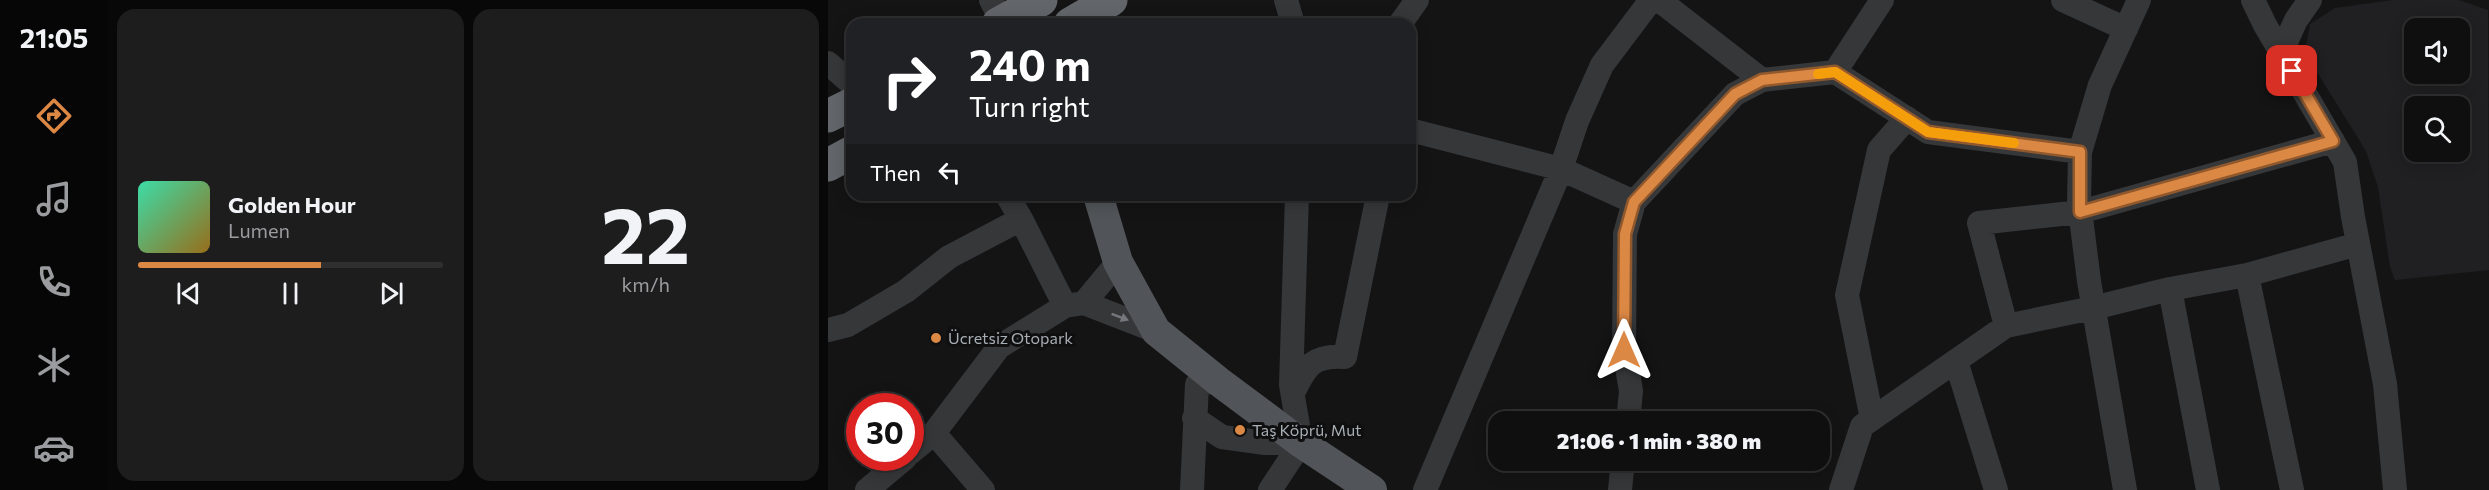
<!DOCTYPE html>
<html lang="en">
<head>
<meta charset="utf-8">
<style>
	:root { --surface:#0f0f10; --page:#1d1d1e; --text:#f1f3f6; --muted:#9b9c9f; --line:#2f2f30; --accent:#dc8845 }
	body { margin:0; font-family:Commissioner,sans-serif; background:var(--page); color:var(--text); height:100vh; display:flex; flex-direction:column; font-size:22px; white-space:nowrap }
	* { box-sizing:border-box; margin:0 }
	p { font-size:20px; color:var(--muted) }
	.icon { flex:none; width:33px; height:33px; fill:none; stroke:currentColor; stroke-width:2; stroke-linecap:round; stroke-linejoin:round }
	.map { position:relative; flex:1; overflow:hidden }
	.panel { display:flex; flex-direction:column; gap:9px; padding:9px; background:#080809; width:720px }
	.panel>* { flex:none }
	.hud { position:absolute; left:18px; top:18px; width:570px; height:183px; border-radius:18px; box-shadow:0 3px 15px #0003,0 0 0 2px var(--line); background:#202124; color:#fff; overflow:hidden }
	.buttons { position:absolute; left:1576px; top:18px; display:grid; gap:12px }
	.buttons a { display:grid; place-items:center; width:66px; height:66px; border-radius:12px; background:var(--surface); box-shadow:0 3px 15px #0003,0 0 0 2px var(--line); font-size:30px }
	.speed { position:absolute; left:18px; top:393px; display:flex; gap:12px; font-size:30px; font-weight:700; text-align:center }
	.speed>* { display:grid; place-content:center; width:78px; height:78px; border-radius:50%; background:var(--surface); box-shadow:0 3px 15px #0003,0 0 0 2px var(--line); line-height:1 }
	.speed .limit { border:9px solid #d22; background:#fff; color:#111 }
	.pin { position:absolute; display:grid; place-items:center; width:51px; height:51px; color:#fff; margin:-26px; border-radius:12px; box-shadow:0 3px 9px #0006 }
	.me { position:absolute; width:66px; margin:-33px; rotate:0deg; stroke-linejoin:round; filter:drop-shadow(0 0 4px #0008) }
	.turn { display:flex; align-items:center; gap:21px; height:126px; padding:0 24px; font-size:27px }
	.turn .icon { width:78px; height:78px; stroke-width:2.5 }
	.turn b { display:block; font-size:42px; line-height:51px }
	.then { display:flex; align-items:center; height:57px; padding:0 24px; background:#0003; gap:12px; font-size:22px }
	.panel .card { flex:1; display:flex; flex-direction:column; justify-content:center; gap:9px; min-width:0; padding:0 21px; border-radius:18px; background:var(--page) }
	.panel .dial { align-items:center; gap:0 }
	.dial b { font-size:78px; line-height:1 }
	.song { display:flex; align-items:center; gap:18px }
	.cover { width:72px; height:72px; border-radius:9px; background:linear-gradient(135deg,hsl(160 70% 55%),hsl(40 70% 35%)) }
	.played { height:6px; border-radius:3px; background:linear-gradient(90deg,var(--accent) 60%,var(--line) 60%) }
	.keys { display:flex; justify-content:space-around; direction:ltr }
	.panel .tiles { flex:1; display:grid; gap:9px; grid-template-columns:repeat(2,1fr) }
	.trip { position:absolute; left:660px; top:411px; width:342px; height:60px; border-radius:18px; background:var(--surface); box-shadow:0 3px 15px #0003,0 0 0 2px var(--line); font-weight:800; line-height:60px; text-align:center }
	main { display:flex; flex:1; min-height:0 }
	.tabs { display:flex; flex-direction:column; width:108px; justify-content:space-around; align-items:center; background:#060606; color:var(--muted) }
	.tabs .icon { width:42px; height:42px }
	.tabs .current { color:var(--accent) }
	.tabs b { font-size:27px; color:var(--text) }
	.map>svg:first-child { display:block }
	.built { fill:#202022; fill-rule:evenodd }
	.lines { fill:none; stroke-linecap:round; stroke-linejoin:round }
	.minor { stroke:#353739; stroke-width:24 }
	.major { stroke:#515458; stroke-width:30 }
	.highway { stroke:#62666a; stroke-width:33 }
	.oneway { fill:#74787d }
	.route-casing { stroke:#8f582d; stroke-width:15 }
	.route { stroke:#dc8845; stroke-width:10 }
	.slow { stroke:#f59e0b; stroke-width:10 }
	.poi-dot { fill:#dc8845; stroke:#0f0f10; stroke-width:2 }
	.labels { text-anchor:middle; stroke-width:6; stroke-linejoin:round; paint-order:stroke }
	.poi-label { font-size:16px; fill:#a7aeb4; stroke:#0f0f10; text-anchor:start }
</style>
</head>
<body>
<main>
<nav class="tabs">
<b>21:05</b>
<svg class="icon current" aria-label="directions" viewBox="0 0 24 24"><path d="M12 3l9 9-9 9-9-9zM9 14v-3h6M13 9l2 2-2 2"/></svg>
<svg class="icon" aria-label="music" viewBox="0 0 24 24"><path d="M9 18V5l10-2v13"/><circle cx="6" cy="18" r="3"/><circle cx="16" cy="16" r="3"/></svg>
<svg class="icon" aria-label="phone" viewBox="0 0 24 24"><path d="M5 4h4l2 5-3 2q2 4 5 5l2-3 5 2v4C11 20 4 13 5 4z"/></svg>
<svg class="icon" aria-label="climate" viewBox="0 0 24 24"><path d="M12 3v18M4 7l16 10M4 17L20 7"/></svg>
<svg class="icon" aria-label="car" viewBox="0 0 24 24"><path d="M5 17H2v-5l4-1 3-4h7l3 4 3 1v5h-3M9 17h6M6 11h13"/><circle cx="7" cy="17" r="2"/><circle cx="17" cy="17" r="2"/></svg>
</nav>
<section class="panel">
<div class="tiles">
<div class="card">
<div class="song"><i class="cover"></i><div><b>Golden Hour</b><p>Lumen</p></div></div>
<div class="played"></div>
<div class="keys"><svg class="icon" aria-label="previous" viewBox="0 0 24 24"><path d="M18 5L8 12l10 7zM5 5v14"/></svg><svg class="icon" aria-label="pause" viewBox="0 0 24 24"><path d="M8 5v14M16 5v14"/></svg><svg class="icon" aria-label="next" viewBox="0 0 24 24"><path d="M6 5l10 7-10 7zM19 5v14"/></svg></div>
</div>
<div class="card dial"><b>22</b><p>km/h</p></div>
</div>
</section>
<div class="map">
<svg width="1661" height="490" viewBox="0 0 1661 490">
	<rect width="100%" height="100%" fill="#141415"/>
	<path class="built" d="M1565 0H1631L1660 10 1661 270 1567 280 1562 267 1550 187 1538 151 1477 53 1482 24 1507 8ZM1587 28H1632V74H1587ZM1587 106H1632V152H1587Z"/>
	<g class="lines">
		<path class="minor" d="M163 0 174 22
			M458 0 465 24
			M831 0 934 80
			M1054 0 1007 72 1100 132 1252 152
			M1235 0 1298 29
			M1425 0 1437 25 1517 162 1525 217 1557 384 1567 490
			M572 24 589 0
			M1453 53 1468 20 1482 0
			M0 63 24 84
			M582 130 733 169 806 202 907 94 934 80 1007 72
			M193 219 237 306
			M256 303 290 262
			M1178 326 1151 223 1252 212 1505 141
			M0 330 20 325 78 291 121 257 193 219 179 195
			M1128 361 1168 490
			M465 393C478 366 484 355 517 357L550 195
			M366 418 394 437 437 443H473
			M1044 419 1019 295 1051 150 1079 118
			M800 422 803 391 796 350 797 234 806 202
			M106 433 155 490
			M82 453 106 433 171 347 237 306 256 303 328 331
			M39 490 77 458
			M364 490 369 384 390 381
			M442 490 473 443 463 385 469 195
			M597 490 733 169 749 121 774 65 823 0
			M792 490 795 460
			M1013 490 1034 426 1178 326 1265 308 1342 289
			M1297 490 1261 281 1251 202 1252 152 1272 85 1311 0
			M1380 490 1342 289 1419 275
			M1464 490 1419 275 1530 244"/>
		<path class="major" d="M270 195 290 262 328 331 390 381 473 443 544 490"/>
		<path class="highway" d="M170 24 213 0
			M242 24 283 0
			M0 116 24 104
			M0 165 24 152"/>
	</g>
	<defs><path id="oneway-solid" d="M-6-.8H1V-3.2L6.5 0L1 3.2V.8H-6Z" transform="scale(1.5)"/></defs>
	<use class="oneway" href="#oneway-solid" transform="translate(292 317) rotate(21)"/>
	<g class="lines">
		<g class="route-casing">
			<path id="route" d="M796 350 797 234 806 202 907 94 934 80 1007 72 1100 132 1252 152V212L1505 141 1464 71"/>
		</g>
		<use href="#route" class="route"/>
		<path class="slow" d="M990 74 1007 72 1100 132 1186 143"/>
	</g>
	<g class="poi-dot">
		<circle cx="108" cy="338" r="6"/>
		<circle cx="412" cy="430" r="6"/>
	</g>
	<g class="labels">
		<g class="poi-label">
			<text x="120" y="344">Ücretsiz Otopark</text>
			<text x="424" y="436">Taş Köprü, Mut</text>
		</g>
	</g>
</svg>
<div class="buttons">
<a><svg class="icon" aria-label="sound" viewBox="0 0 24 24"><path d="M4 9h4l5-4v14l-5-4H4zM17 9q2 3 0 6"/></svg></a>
<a><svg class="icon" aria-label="search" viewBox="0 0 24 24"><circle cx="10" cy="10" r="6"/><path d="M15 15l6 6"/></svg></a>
</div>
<div class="speed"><div class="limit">30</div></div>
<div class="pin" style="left:1464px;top:71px;background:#d93025"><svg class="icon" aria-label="arrive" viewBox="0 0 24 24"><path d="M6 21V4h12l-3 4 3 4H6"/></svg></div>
<svg class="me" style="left:796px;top:350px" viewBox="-20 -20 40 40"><path d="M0-17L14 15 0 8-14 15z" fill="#dc8845" stroke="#fff" stroke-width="4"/></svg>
<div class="trip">21:06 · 1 min · 380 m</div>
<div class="hud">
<div class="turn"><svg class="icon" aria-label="right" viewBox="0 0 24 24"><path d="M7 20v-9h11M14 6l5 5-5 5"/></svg><div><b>240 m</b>Turn right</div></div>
<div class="then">Then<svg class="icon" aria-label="left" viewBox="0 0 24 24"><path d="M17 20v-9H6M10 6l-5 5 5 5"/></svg></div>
</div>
</div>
</main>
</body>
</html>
